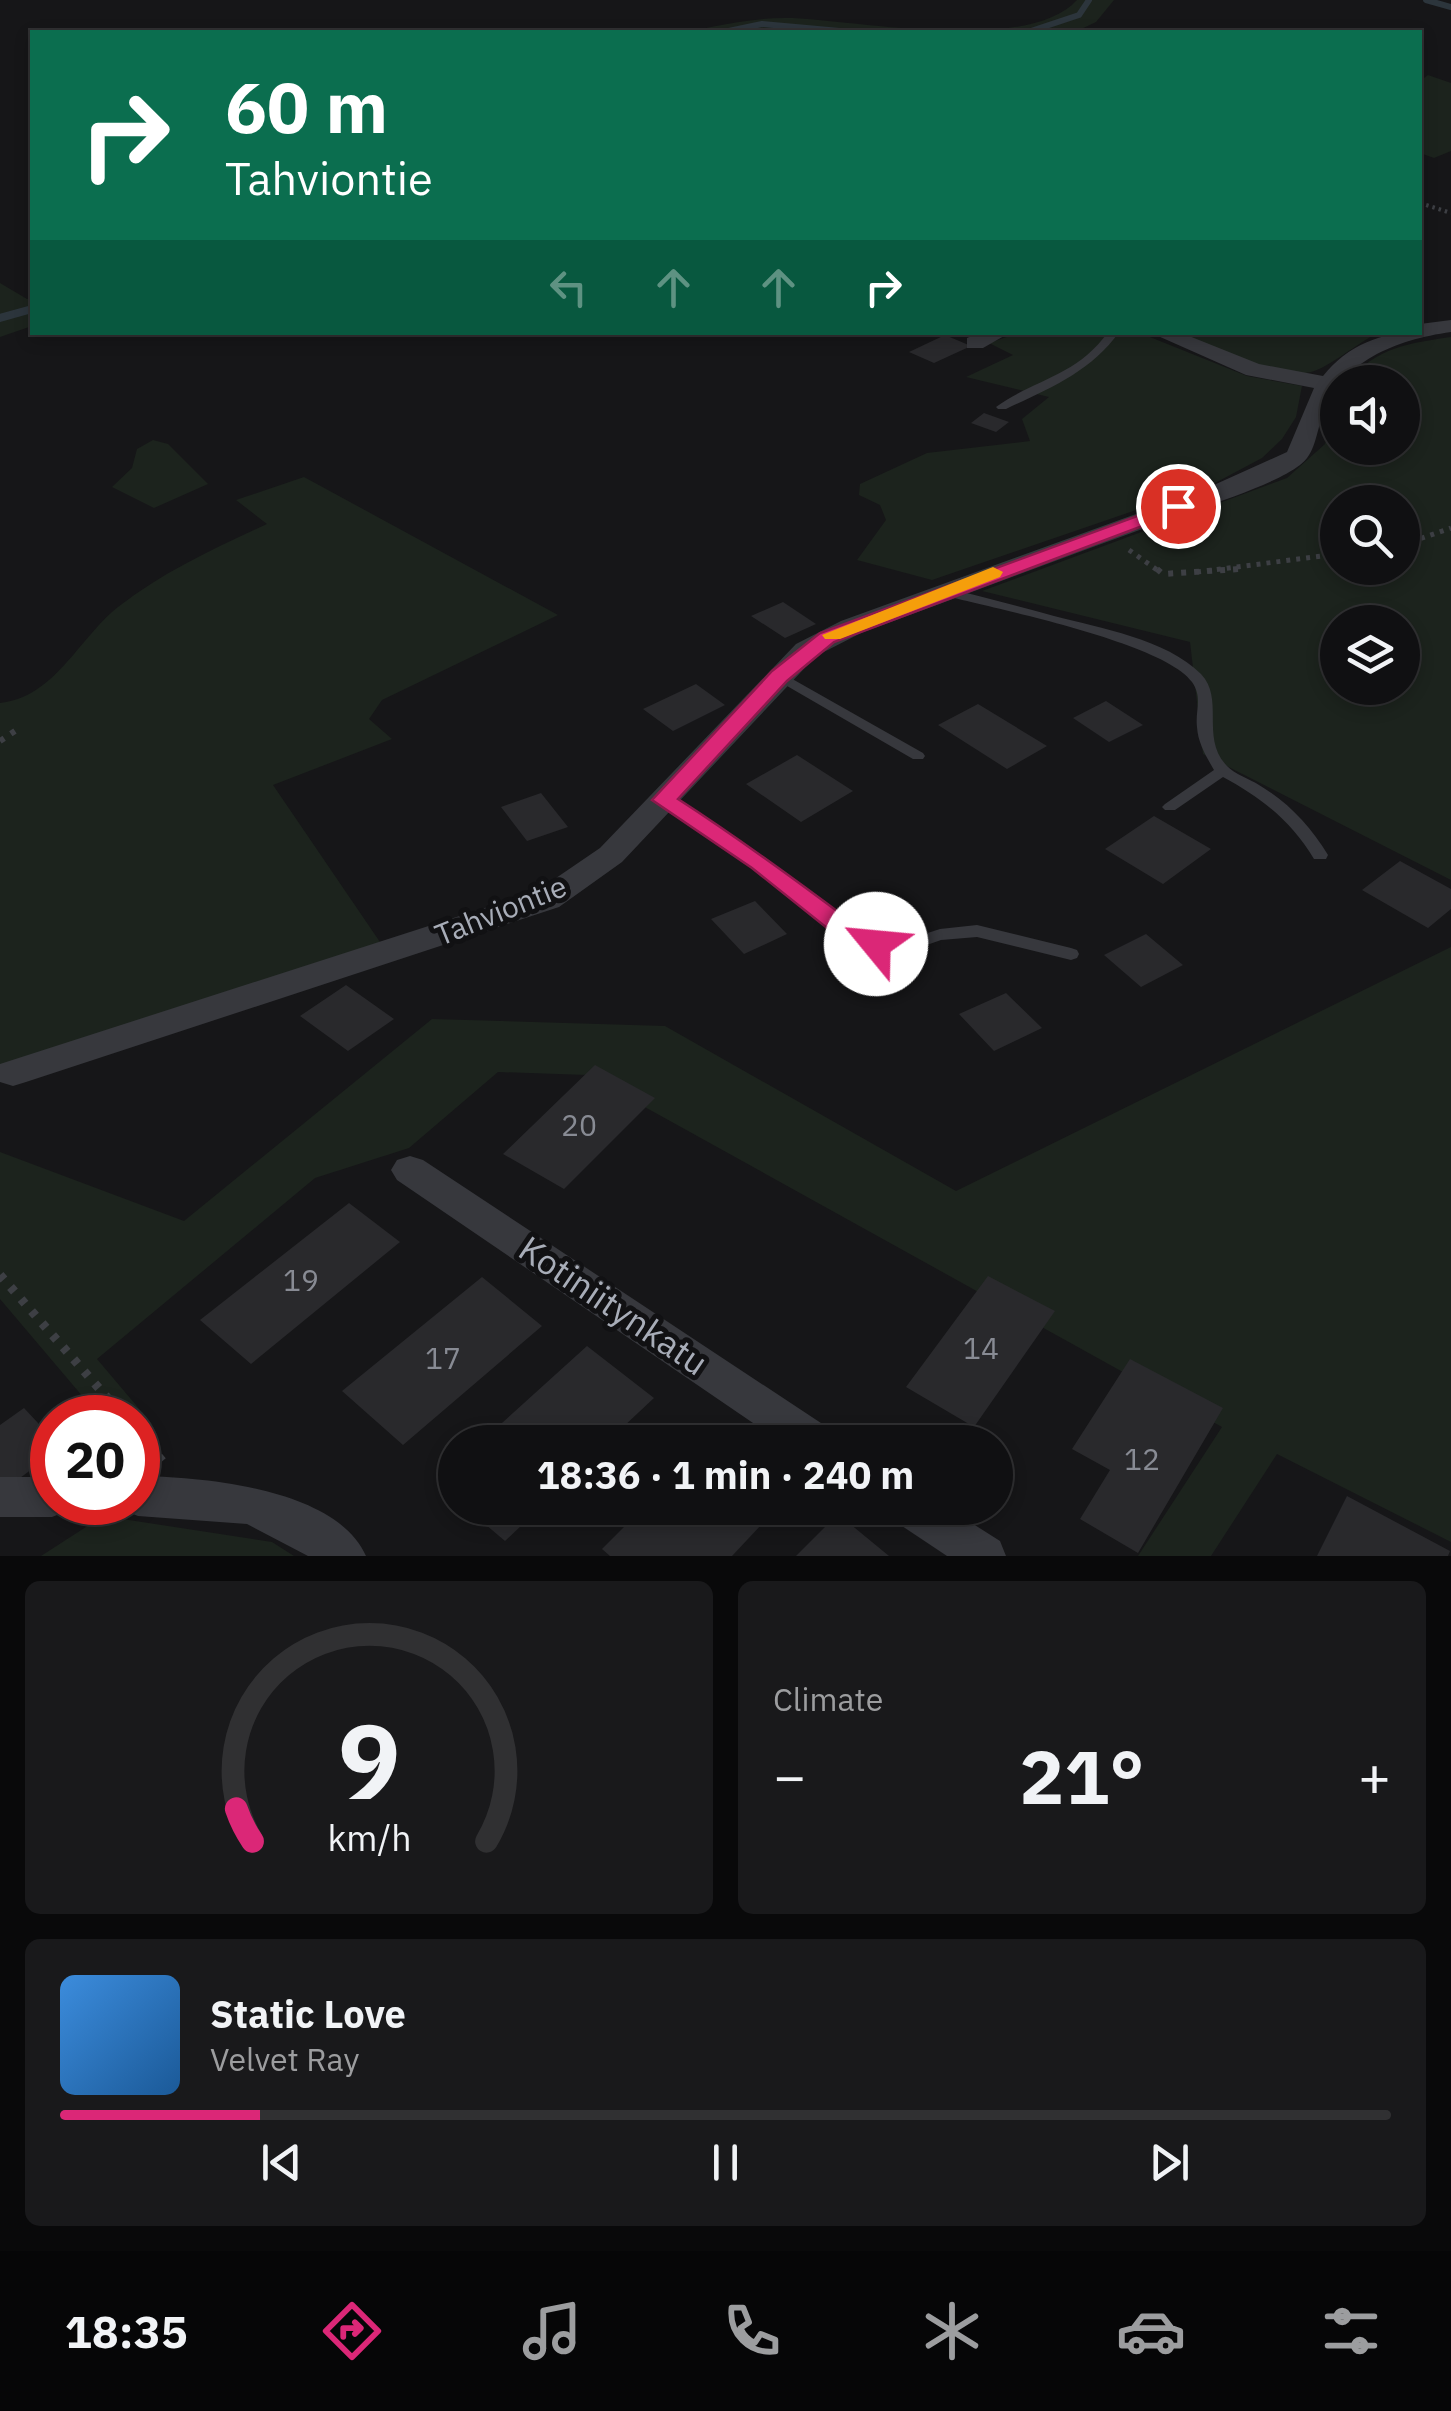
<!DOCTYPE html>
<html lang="en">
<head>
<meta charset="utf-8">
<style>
	:root { --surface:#101012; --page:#19191b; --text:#f1f3f6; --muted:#9c9d9f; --line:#303032; --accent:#db2777 }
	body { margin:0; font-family:"IBM Plex Sans",sans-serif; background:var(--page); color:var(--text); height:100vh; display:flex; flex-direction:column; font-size:38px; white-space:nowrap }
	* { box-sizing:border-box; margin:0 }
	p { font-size:32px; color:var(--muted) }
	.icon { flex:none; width:55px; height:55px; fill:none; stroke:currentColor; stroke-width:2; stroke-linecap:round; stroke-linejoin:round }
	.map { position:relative; height:1556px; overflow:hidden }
	.sheet { display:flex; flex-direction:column; gap:25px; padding:25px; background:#09090a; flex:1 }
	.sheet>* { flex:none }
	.top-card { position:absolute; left:30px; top:30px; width:1392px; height:305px; border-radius:0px; box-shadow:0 5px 15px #0003,0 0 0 2px var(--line); background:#0b6e4f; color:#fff; overflow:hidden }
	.fabs { position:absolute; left:1320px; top:365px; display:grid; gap:20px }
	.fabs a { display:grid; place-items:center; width:100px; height:100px; border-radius:50%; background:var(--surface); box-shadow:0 5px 15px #0003,0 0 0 2px var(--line); font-size:50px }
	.speed { position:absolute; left:30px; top:1395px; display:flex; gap:20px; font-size:50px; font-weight:700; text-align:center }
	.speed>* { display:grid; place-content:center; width:130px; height:130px; border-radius:50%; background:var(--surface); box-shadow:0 5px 15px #0003,0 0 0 2px var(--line); line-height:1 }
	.speed .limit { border:15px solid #d22; background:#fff; color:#111 }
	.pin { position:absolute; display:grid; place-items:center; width:85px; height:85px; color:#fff; margin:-42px; border:5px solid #fff; border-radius:50%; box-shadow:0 2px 10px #0007 }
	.me { position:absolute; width:110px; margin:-55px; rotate:298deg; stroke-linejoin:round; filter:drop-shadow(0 0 8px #0008) }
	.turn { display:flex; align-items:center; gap:35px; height:210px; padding:0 30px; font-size:45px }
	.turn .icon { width:130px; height:130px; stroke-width:2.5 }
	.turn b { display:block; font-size:70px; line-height:85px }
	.lanes { display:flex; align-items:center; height:95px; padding:0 30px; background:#0003; justify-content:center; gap:50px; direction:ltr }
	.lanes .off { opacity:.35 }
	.big { font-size:75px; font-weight:700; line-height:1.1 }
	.sheet .tile { flex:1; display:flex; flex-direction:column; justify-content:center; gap:15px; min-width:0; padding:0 35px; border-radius:15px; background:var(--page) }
	.sheet .dial { align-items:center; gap:0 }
	.dial svg { height:260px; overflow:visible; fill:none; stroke:var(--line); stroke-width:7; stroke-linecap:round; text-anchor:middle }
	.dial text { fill:var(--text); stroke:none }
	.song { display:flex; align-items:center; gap:30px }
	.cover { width:120px; height:120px; border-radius:15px; background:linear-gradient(135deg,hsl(210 70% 55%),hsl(210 70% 35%)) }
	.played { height:10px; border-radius:5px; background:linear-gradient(90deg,var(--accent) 15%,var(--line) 15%) }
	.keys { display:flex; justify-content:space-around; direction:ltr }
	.heat { display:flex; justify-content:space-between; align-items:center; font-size:55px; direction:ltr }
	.sheet .tiles { flex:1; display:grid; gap:25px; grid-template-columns:1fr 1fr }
	.tile:last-child { grid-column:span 2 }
	.trip { position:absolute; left:438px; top:1425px; width:575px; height:100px; border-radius:50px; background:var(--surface); box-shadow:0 5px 15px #0003,0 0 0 2px var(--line); font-weight:700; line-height:100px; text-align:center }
	.tab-bar { display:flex; height:160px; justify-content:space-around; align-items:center; background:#060607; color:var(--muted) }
	.tab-bar .icon { width:70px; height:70px }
	.tab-bar .on { color:var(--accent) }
	.tab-bar b { font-size:45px; color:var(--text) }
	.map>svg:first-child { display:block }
	.green { fill:#1c231d; fill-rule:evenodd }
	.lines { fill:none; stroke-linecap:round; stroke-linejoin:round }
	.stream-far1 { stroke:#2c353c; stroke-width:6 }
	.stream { stroke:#2c353c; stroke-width:8 }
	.building { fill:#29292c }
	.path-far3 { stroke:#3d3f44; stroke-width:4; stroke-dasharray:2.5 4; stroke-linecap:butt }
	.path-far2 { stroke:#3d3f44; stroke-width:5; stroke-dasharray:4 6; stroke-linecap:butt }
	.path-far1 { stroke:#3d3f44; stroke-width:6; stroke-dasharray:5 8; stroke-linecap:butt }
	.path { stroke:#3d3f44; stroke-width:9; stroke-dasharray:6 10; stroke-linecap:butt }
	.lane { fill:#37383d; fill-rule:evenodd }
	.street { fill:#37383d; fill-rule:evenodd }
	.route { fill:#db2777; stroke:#8e194d; stroke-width:2.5 }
	.slow { fill:#f59e0b }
	.labels { text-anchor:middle; stroke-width:10; stroke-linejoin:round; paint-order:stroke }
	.street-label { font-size:30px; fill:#a8adb8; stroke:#111113 }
	.near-number-label { font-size:30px; fill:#888b94 }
	.near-street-label { font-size:35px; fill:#a8adb8; stroke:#111113 }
</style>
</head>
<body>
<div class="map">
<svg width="1451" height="1556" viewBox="0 0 1451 1556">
	<rect width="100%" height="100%" fill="#161618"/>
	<path class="green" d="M1077 0H1114L1096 22 1075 32H686C720 25 757 17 792 18 860 21 1028 54 1077 0Z
		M1428 75 1451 83V151L1434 158 1420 153V81Z
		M0 283 27 299 32 297V326L0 337Z
		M1018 333H1140L1247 376 1302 386 1296 417 1282 439 1262 458 1215 483 932 580 857 560 886 520 880 505 859 495 860 484 927 453 1030 441 1022 419 1049 397 966 377 1013 355 989 343Z
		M1178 333H1378C1359 342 1328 368 1311 372 1274 380 1212 346 1178 333Z
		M1451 337V880L1203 754 1190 642 982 591 1287 478 1325 444 1337 399 1338 448H1402V382H1348C1376 347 1410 343 1451 337ZM1338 502H1402V568H1338ZM1338 622H1402V688H1338Z
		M153 440 168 444 208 484 154 508 112 487 132 468 137 449Z
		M304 477 558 615 382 700 369 719 392 739 273 785 382 945 0 1069V703C55 697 78 639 118 607 163 572 215 548 267 524L236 500Z
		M1451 947V1542L1277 1454 1211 1556H1138L1222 1427 587 1075 498 1072 409 1148 315 1178 97 1359 152 1424 138 1448V1418L100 1417 0 1299V1152L184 1221 432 1019 665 1026 956 1191Z
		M103 1516 272 1542 294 1556H41Z"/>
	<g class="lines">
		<path class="stream-far1" d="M1426 0 1451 7
			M724 32 762 24 851 32
			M1028 32 1079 15 1089 0"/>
		<path class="stream" d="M0 318 32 309"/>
	</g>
	<path class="building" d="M945 335 971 346 934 363 909 352Z
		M984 413 1009 422 996 432 971 423Z
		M783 602 816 624 785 638 751 616Z
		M696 684 725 705 673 731 643 709Z
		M1106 701 1143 725 1109 742 1073 718Z
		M978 704 1047 746 1007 769 938 725Z
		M797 755 853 791 801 822 746 784Z
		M541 793 568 827 527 841 501 807Z
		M1154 816 1211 849 1163 884 1105 849Z
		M1400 861 1451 889V909L1428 928 1362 890Z
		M755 901 787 934 744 954 711 919Z
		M1146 934 1183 965 1141 987 1104 955Z
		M346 985 394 1019 348 1051 300 1016Z
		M1006 993 1042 1028 994 1051 959 1014Z
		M595 1065 655 1098 564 1189 503 1154Z
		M349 1203 400 1242 251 1364 200 1320Z
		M988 1276 1055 1311 974 1427 906 1387Z
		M482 1277 542 1326 403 1445 342 1391Z
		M587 1346 654 1398 607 1442H481Z
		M1130 1359 1223 1408 1138 1553 1080 1519 1110 1470 1072 1449Z
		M24 1408 52 1438V1454L0 1493V1425Z
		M723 1426 746 1442H707Z
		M455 1466V1498L437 1483Z
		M1347 1496 1450 1551 1448 1556H1317Z
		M466 1508H540L505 1541Z
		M643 1508H777L732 1556H610L602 1549Z
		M838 1514 889 1556H796Z"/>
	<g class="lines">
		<path class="path-far3" d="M1420 203 1451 213"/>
		<path class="path-far2" d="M1402 545 1451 528
			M1129 550 1160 572
			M1197 572 1338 554"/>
		<path class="path-far1" d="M1157 569 1163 574 1239 569
			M0 741 15 731"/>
		<path class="path" d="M0 1275 125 1418
			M138 1432 163 1462"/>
		<path class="lane" d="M1108 332H1119C1091 372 1048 389 1006 409H998L996 407C1035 379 1077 376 1108 332Z
			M943 587C980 596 1017 606 1054 616 1100 628 1166 639 1201 674 1225 699 1200 738 1227 766 1234 774 1250 779 1259 785 1289 803 1310 826 1328 855L1326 859H1314C1291 821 1262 798 1223 777L1175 810H1165L1162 807 1165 804 1214 770C1206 756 1198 743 1197 727 1195 710 1203 698 1192 682 1163 642 992 608 938 594L936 591 938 588Z
			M780 672 923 753 925 756 923 759H913L775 679 773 676Z
			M663 795 766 858 852 926 879 939 903 941 940 929 977 925 1071 948 1077 950 1079 954 1077 958 1071 960 977 937 941 940 904 953 870 948 840 934 754 866 658 803 655 800 658 797Z"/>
		<path class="street" d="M1451 320V332C1395 340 1341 361 1322 417 1316 434 1315 454 1300 465 1273 486 1201 507 1167 520 1065 557 963 595 861 633L816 656 622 862 559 907 26 1082 13 1086 0 1082V1064L537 891 600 848 796 644 841 621 1205 489 1287 452 1314 388 1246 375 1149 332H1179L1259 364 1323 376C1348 345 1381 332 1420 332V324Z
			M981 332H1011L983 348H967V338Z
			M410 1156 423 1160 830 1429 836 1442H781L397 1180 391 1170 397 1160Z
			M138 1476C203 1477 336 1488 366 1556H308L247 1524 138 1516 123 1510 119 1502H138Z
			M0 1477H52V1502H71L67 1511 52 1517H0Z
			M890 1508H948L1000 1541 1006 1556H947L896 1522Z"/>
	</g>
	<path class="route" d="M1178 501 1188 506 1185 510 834 642 787 681 678 799C737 837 793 878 849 920 862 929 880 931 889 944L885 950H867L837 936 752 868 652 800 772 671 820 633Z"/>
	<path class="slow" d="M993 567 1003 572 1000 577 840 639H825L822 635Z"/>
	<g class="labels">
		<g class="street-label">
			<text transform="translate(501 911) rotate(-22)" y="10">Tahviontie</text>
		</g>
		<g class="near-number-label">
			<text x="579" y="1136">20</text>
			<text x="301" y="1291">19</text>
			<text x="981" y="1359">14</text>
			<text x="443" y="1369">17</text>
			<text x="1142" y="1470">12</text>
		</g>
		<g class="near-street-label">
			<text transform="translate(613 1306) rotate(34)" y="12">Kotiniitynkatu</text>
		</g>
	</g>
</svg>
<div class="fabs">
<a><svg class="icon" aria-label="sound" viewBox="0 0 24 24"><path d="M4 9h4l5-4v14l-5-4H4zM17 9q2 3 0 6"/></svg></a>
<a><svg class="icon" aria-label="search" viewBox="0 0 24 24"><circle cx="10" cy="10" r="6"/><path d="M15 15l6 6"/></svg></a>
<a><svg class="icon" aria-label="layers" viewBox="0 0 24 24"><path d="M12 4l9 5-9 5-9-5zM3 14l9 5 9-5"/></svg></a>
</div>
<div class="speed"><div class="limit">20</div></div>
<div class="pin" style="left:1178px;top:506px;background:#d93025"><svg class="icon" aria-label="arrive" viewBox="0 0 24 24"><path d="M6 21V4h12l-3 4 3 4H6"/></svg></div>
<svg class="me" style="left:876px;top:944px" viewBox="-20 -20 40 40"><circle r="19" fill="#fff"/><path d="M0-13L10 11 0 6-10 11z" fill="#db2777"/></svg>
<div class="trip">18:36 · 1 min · 240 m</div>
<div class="top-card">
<div class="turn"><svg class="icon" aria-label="right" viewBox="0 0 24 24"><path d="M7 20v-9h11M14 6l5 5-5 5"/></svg><div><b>60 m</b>Tahviontie</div></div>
<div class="lanes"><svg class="icon off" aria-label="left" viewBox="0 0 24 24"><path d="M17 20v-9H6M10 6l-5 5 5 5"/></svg><svg class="icon off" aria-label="ahead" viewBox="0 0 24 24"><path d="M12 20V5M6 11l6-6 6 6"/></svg><svg class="icon off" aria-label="ahead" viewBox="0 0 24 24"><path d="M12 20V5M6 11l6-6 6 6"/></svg><svg class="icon" aria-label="right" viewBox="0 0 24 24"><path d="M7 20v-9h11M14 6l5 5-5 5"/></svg></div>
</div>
</div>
<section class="sheet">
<div class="tiles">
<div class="tile dial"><svg viewBox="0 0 100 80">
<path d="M14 69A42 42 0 1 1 86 69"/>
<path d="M14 69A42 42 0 0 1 9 59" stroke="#db2777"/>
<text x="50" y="56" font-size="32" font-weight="700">9</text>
<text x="50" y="72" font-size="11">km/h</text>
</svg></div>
<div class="tile"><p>Climate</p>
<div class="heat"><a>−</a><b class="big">21°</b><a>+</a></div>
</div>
<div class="tile">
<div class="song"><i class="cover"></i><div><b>Static Love</b><p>Velvet Ray</p></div></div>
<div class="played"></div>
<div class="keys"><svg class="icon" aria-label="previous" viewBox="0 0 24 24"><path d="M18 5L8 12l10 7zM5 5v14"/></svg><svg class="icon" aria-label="pause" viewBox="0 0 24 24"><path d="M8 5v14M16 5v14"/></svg><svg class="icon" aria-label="next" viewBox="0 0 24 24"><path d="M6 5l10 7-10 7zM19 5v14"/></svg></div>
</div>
</div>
</section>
<nav class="tab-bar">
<b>18:35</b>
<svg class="icon on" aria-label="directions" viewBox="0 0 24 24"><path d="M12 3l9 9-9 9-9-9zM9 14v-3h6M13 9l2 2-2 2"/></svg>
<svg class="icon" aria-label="music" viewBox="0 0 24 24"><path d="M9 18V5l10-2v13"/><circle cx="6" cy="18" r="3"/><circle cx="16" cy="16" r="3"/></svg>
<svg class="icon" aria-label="phone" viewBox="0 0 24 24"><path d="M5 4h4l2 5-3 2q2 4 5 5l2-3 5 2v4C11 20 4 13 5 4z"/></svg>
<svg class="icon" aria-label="climate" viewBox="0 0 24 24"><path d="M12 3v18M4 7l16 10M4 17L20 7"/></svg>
<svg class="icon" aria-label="car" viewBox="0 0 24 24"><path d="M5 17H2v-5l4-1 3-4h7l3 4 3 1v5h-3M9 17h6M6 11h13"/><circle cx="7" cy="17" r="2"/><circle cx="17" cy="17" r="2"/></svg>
<svg class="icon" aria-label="filters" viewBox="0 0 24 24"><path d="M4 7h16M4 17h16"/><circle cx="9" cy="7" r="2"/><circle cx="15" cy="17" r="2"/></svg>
</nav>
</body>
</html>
